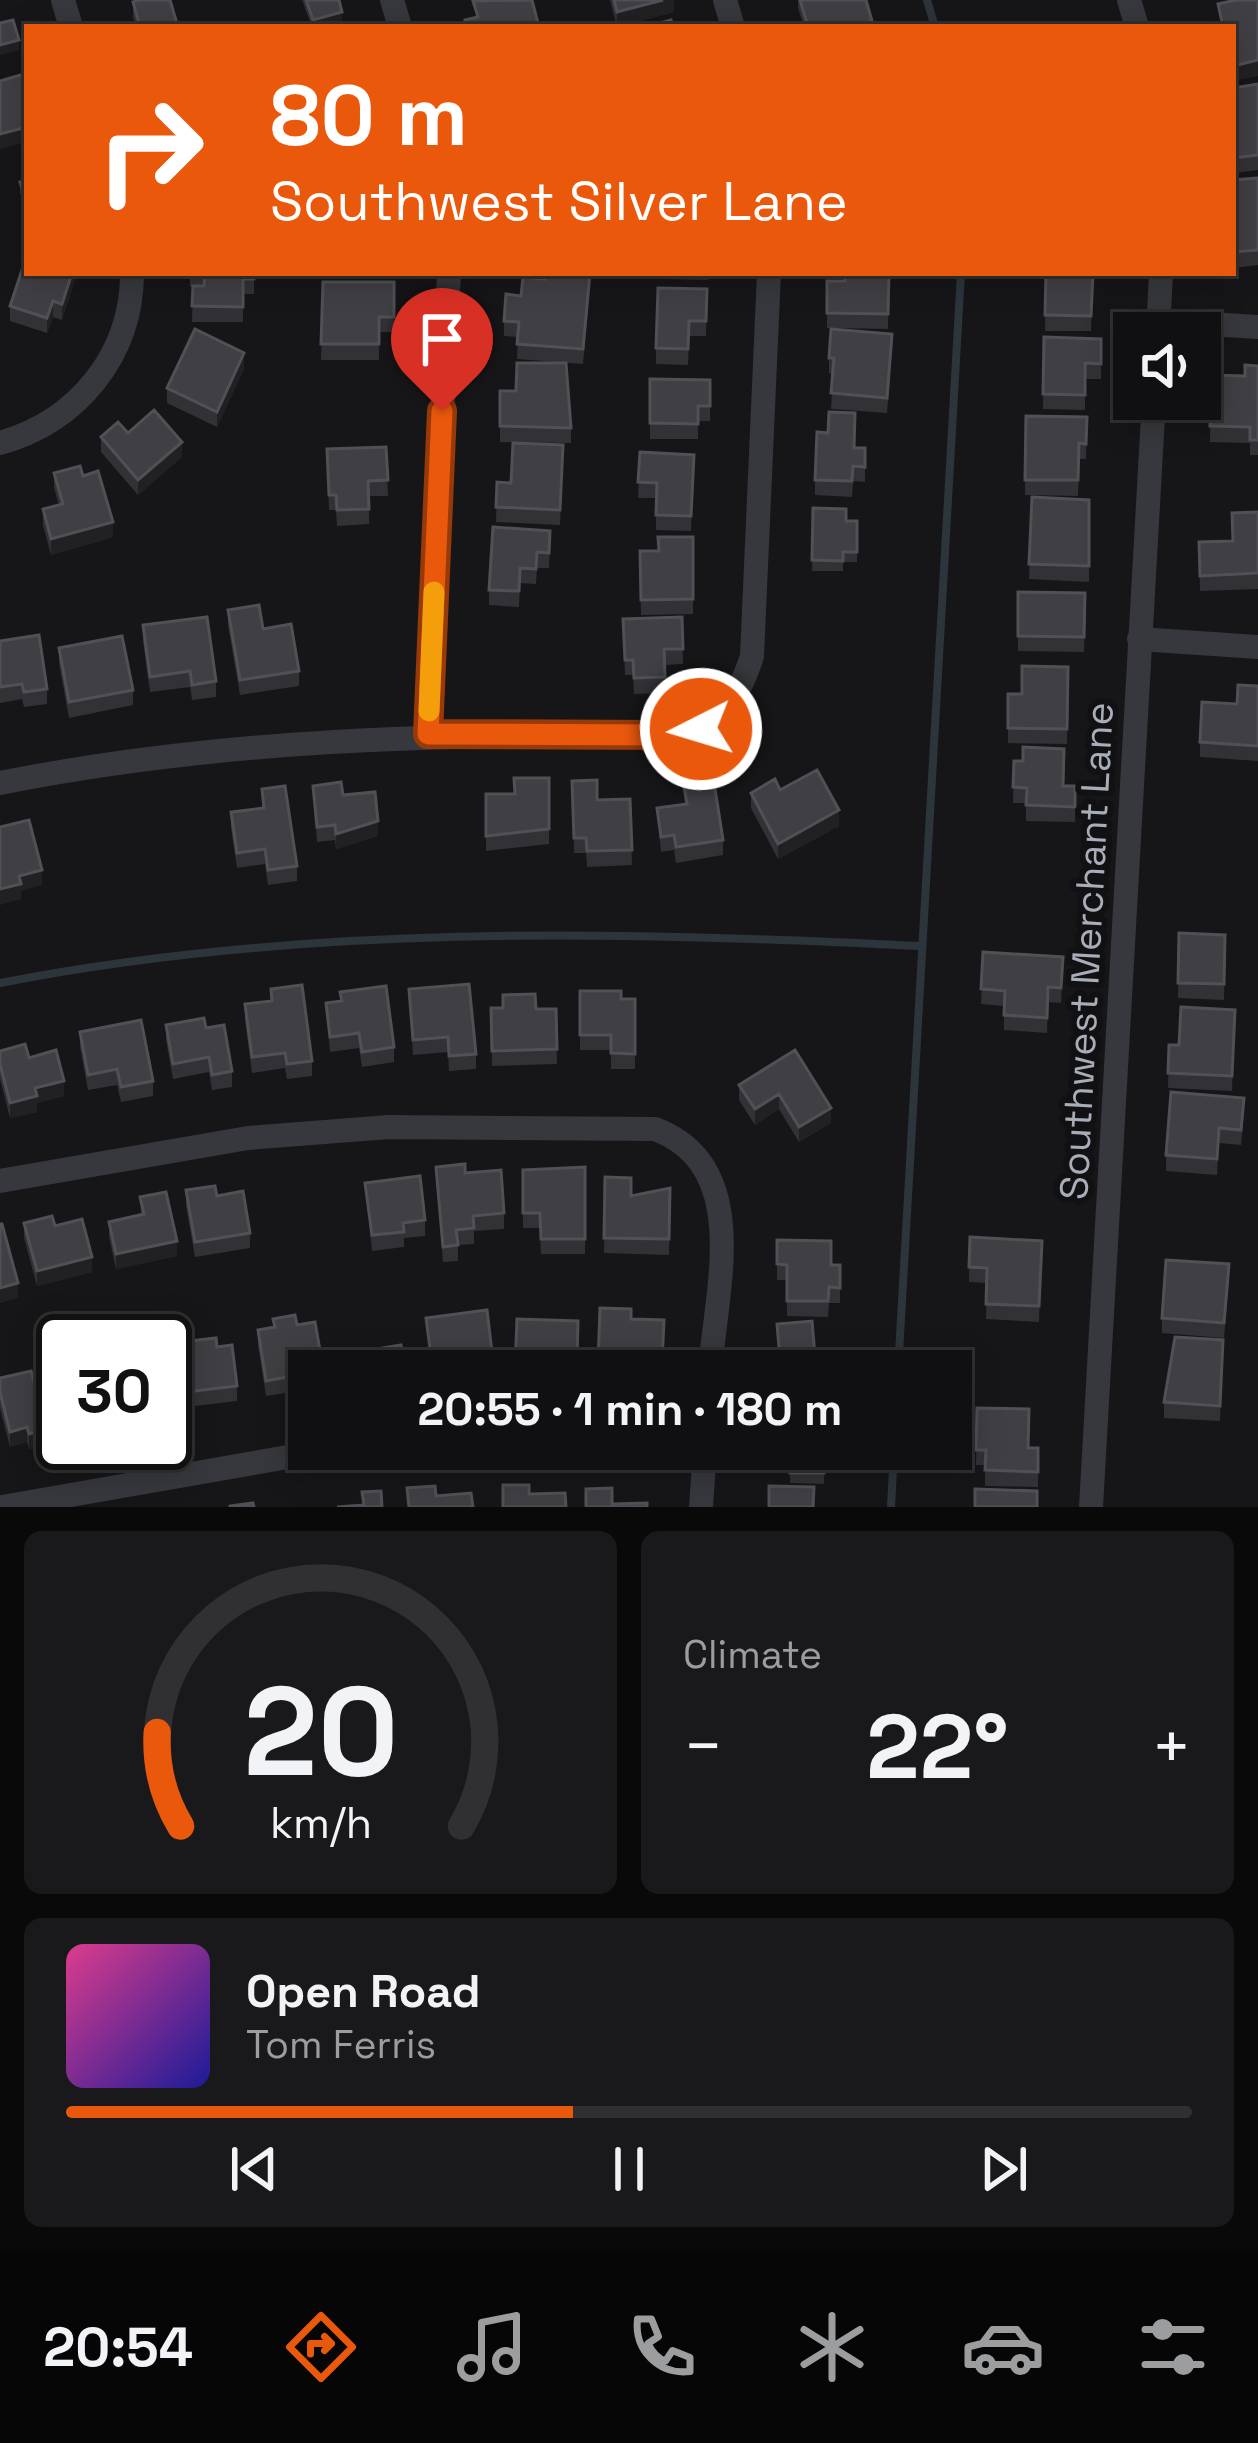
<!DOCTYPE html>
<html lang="en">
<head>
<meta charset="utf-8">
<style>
	:root { --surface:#101012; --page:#19191b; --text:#f1f3f6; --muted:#9c9d9f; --line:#303032; --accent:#ea580c }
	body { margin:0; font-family:"Space Grotesk",sans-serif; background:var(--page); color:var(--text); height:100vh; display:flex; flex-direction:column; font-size:45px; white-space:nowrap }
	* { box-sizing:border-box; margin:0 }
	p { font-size:39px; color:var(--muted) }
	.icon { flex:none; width:66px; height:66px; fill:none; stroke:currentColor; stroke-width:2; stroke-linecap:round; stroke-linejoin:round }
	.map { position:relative; height:1507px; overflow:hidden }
	.details { display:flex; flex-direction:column; gap:24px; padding:24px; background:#09090a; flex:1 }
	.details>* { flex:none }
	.banner { position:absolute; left:24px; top:24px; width:1212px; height:252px; border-radius:0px; box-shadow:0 6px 30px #0003,0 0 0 3px var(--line); background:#ea580c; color:#fff; overflow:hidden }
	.buttons { position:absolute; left:1113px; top:312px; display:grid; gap:24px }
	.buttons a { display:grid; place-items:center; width:108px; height:108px; border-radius:0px; background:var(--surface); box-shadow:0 6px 30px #0003,0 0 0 3px var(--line); font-size:60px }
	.speed { position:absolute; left:36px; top:1314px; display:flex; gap:24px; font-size:60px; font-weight:700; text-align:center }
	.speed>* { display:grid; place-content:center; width:156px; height:156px; border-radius:50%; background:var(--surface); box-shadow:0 6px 30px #0003,0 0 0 3px var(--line); line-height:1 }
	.speed .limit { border:6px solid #111; border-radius:18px; background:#fff; color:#111 }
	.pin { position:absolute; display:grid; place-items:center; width:102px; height:102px; color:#fff; margin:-123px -51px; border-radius:50% 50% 50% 0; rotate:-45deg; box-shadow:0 0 12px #0007 }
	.pin .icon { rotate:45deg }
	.me { position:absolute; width:132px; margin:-66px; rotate:265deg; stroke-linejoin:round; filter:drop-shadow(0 0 9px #0008) }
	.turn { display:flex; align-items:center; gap:42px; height:252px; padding:0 48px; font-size:54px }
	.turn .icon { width:156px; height:156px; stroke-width:2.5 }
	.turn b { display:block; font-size:84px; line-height:102px }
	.big { font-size:90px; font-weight:700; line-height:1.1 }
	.details .card { flex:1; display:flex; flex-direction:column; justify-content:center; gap:18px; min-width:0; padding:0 42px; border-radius:18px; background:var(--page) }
	.details .dial { align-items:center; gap:0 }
	.dial svg { height:312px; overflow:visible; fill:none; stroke:var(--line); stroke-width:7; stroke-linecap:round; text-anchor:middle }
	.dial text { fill:var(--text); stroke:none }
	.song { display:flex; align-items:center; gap:36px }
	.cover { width:144px; height:144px; border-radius:18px; background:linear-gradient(135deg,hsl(330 70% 55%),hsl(240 70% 35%)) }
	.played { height:12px; border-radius:6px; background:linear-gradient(90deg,var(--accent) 45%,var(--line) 45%) }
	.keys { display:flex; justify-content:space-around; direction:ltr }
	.heat { display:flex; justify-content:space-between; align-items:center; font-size:66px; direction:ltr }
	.details .tiles { flex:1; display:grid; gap:24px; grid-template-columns:1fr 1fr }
	.card:last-child { grid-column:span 2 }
	.trip { position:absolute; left:288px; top:1350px; width:684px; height:120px; border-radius:0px; background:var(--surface); box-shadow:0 6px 30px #0003,0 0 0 3px var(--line); font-weight:700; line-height:120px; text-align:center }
	.tabs { display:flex; height:192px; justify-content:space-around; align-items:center; background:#060607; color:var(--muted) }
	.tabs .icon { width:84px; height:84px }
	.tabs .current { color:var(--accent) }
	.tabs b { font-size:54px; color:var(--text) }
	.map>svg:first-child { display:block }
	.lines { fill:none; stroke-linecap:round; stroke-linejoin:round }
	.stream { stroke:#2c353c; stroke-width:8 }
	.minor { stroke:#37383d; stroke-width:24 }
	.wall { fill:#323236 }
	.shaded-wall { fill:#212124 }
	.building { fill:#3f3f44; stroke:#4f5156; stroke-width:3 }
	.route-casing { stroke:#983908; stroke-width:30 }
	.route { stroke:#ea580c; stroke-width:21 }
	.slow { stroke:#f59e0b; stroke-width:21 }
	.labels { text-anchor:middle; stroke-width:12; stroke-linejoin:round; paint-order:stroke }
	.street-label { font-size:39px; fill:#a8adb8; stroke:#111113 }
</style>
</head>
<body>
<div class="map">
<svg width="1258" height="1507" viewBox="0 0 1258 1507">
	<rect width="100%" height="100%" fill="#161618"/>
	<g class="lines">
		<path class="stream" d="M927 0 935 27
			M0 983C302 924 612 931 919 946
			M898 1371 961 273
			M891 1507 894 1449"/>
		<path class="minor" d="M63 0 71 27
			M392 0 400 27
			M725 0 733 27
			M1129 0 1137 27
			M1159 321 1258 327
			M1158 333 1161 273
			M0 443C78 421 132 355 132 273
			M1139 639 1258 647
			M428 734 449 273
			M0 783C220 739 441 734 665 735 718 731 737 703 752 656L769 273
			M0 1181 248 1138 389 1127 655 1129C753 1166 716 1289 710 1371
			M2 1507 305 1454 367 1449
			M701 1507 705 1449
			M1091 1507 1154 399"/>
	</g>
	<path class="wall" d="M302 0H339L342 23 327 27H312Z
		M610 0H674V12L617 27Z
		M798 0H866L872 27H804L798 8Z
		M133 2 178 27H136L133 17Z
		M1258 84V170L1233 173V88Z
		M1258 178V265L1233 268V180Z
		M27 180V214L20 193V182Z
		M77 273 62 320 53 317 47 333 10 321V306Z
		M190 273H254V294H243V322H192L193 287H190Z
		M334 273H395V274L334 277Z
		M667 273H708V280L667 279Z
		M889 273 888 329 827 328V281H845Z
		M1046 273H1093L1091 331H1045Z
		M323 282H394V332H379V360H321Z
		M590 286 583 364 517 359 518 337 504 336V321L521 296Z
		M707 289 706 336H689L688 365 656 364V348Z
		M1044 337 1101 339V379H1085V410L1043 409Z
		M892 349 887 413 831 409 833 374 829 373V358Z
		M1258 366V455H1250V443L1210 442 1211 375 1245 376Z
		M244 369 217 427 167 403V388Z
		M650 379 710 380V421H698V439H650Z
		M500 391 571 428V443L500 442Z
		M1026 416 1087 417 1086 459H1079L1078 496 1025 495Z
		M128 433 182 457 138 495 101 452V437Z
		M563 445 560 525 496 522 497 482 511 483Z
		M386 447 388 496H369V524L337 526 336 510H329L327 449Z
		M854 448H865V482L853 481 852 497 815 495V480Z
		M640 452 694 455 691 531 656 530V498H638Z
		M54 473 83 476 113 537 51 555 43 525V509L59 505 54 488Z
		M1032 497 1089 500V582L1029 579Z
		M813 508 846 521H857V562H843V571H812Z
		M1258 512V589L1200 591 1199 542 1232 541Z
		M550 531 549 568H537L536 584 520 583 519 607 489 605V590Z
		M693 537V614L641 615 640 551H659Z
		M1018 592 1085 593 1084 652 1018 651Z
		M228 610 263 629 299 671V686L240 695 228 625Z
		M682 617 683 664 665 665V693L634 694 633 675H625L623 619Z
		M143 625 216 681V697L192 700 190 687 150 692 143 641Z
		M0 641 47 689V704L24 707 22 699 0 703Z
		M59 648 133 690V705L69 718 59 663Z
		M1068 667 1067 744 1008 743V694H1022Z
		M1258 686V761L1200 757V742Z
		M1014 761 1063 786H1075V822L1026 821V803H1013Z
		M549 778V844L486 851V794H514Z
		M572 781 597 800 630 799 632 865 587 867 586 853H574Z
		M313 786 343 795 378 836 336 849 335 840 317 842Z
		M684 787 723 840V855L676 863 674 850 661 852 657 808 685 804Z
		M262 789 297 866V881L268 885 265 864 237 868 231 828V812L262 808Z
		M780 790 839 826 778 859 751 808V793Z
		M1179 933 1225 935 1224 1000 1178 998Z
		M983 952 1063 957 1061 1003 1048 1002 1047 1033 1004 1030V1006L981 1004Z
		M271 989 312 1061V1076L287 1079 285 1068 252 1073 245 1020V1004L271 1001Z
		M409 989 476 1054V1069L449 1071 448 1052 413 1055Z
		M580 991 621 999H635V1069H611V1050H580Z
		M340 992 394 1047V1062L362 1067 359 1048 330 1052 326 1003 340 1001Z
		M491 1008 556 1009 557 1064 492 1066Z
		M1235 1010 1232 1091 1168 1088 1169 1045H1179Z
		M166 1025 206 1028 232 1071V1087L212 1090 209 1072 173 1079 166 1040Z
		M80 1032 153 1081V1096L121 1102 117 1085 88 1090 80 1047Z
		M795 1050 831 1123 799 1142 779 1109 755 1125 739 1100V1085Z
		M0 1051 64 1096 37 1103V1112L10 1118 0 1079Z
		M1244 1113 1241 1145 1219 1143 1217 1175 1166 1171V1155Z
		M436 1167 465 1173 504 1213V1229L474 1231V1244L458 1245V1261L443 1262Z
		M585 1167V1254H541L540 1228H523V1170Z
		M605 1177 631 1195 670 1188 669 1255 604 1253Z
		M365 1183 425 1220V1236L404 1238V1247L372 1251Z
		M186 1190 217 1196 250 1233V1248L195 1257 186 1206Z
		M140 1197 177 1256 116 1269 109 1237V1222L141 1215Z
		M24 1223 55 1226 92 1272 37 1286 24 1238Z
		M970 1237 1042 1241 1039 1322 986 1319 987 1283 969 1282Z
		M777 1240 831 1265H840V1303H829L828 1317 787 1316V1280H777Z
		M1229 1280 1224 1338 1162 1333V1318Z
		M600 1308 631 1319 664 1320 663 1371H598Z
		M426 1318 492 1352V1367L460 1371H431Z
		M273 1319 297 1325 322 1362V1371H309V1379L292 1382V1392L266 1396 258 1345V1330L273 1327Z
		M517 1319 578 1321 577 1371H515Z
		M1223 1340 1220 1421 1164 1418V1402Z
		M180 1342 217 1347 237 1386V1401L186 1407Z
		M0 1378 35 1385 63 1378V1430L44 1435V1445L29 1449 27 1442 10 1447 0 1408Z
		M977 1408 1028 1448H1038V1487L985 1486V1465H976Z
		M790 1449H824V1484L790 1483Z"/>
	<path class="shaded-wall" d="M663 0H674V12L617 27V12Z
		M342 12V23L327 27H313V20Z
		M19 40V50L0 55V45Z
		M1258 60V76L1233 81V66Z
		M27 127V142L0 149V134Z
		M72 273H77L62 320V304Z
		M53 301V317L47 333V318Z
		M244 353V369L217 427V412Z
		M182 442V457L138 495V480Z
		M113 522V537L51 555V539Z
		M839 810V826L778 859V844Z
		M378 821V836L336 849V834Z
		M42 870V885L21 891V899L0 905V889L19 876Z
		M64 1081V1096L37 1103V1112L10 1118V1103L35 1088Z
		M779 1094V1109L755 1125V1109Z
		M831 1108V1123L799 1142V1127Z
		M177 1241V1256L116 1269V1254Z
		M92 1257V1272L37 1286V1271Z
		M18 1283V1298L0 1303V1288Z
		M63 1415V1430L44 1435V1445L29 1449V1434L42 1420Z
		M27 1427V1442L10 1447V1432Z"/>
	<path class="building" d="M138 0H170L178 27H140L133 2Z
		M306 0H339L342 12 313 20Z
		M532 0 539 27H466L465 20 478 17 473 1Z
		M614 0H663L617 12Z
		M800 0H866L872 21 855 27H808Z
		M1236 0H1258V60L1233 66V27H1223L1218 4Z
		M13 20 19 40 0 45V23Z
		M671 20 673 27H644Z
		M27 73V127L0 134V81Z
		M1258 84V155L1233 158V88Z
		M1258 178V250L1233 252V180Z
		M27 180V204L20 182Z
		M27 255V273H72L62 304 53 301 47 318 10 306Z
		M205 273H254V279H243V307L192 306 193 286H204Z
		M545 273H590L583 349 517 344 519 322 504 321 506 294 521 296 523 277 545 279Z
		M845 273H889L888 314 827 313V281H845Z
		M1046 273H1093L1091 316 1045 315Z
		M323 282H394V317H379V344H321Z
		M658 288 707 289 706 321H689L688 349 656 348Z
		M195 329 244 353 217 412 167 388Z
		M831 329 892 334 887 398 831 393 834 358H829Z
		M1044 337 1101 339V364L1085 363V395L1043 394Z
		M517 363H566L571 428 500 426V391H516Z
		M1245 365 1258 366V440H1250V427L1210 426 1211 375 1245 376Z
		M650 379 710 380V406H698V424L650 423Z
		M154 410 182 442 138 480 101 437 118 422 128 433Z
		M829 412 855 413 854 448H865V467L853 466 852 481 815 480 817 432 828 433Z
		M1026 416 1087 417 1086 444 1079 443 1078 480H1025Z
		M513 443 563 445 560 510 496 507 497 482 511 483Z
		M386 447 388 480 368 481 369 509 337 510 336 495H329L327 449Z
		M640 452 694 455 691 516 656 515 657 483 638 482Z
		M80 466 83 476 98 471 113 522 51 539 43 509 63 504 54 473Z
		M1032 497 1089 500V566L1029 564Z
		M813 508 846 509V521H857V552H843V561L812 560Z
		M1258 512V573L1200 576 1199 542 1233 541 1232 513Z
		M493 527 550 531 549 553 537 552 536 569 520 568 519 591 489 590Z
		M658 537H693V599L641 600 640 551H659Z
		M1018 592 1085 593 1084 637 1018 636Z
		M259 605 263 629 291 624 299 671 240 680 228 610Z
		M207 617 216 681 192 685 190 671 150 677 143 625Z
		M682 617 683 649H664L665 677 634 678 633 660H625L623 619Z
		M39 635 47 689 24 692 22 684 0 687V641Z
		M122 636 133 690 69 702 59 648Z
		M1022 666 1068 667 1067 729 1008 728V694H1022Z
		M1238 685 1258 686V746L1200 742 1202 702 1237 704Z
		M1023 747 1064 749 1063 786H1075V807L1026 805 1027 788 1013 787 1014 761H1023Z
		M817 770 839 810 778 844 751 793 775 779 780 790Z
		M514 778H549V829L486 836V794H515Z
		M597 780V800L630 799 632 850 587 851 586 838H574L572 781Z
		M341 782 343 795 375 792 378 821 336 834 335 825 317 827 313 786Z
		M714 782 723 840 676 847 674 835 661 837 657 808 687 804 684 787Z
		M285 786 297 866 268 870 265 849 237 853 231 812 264 808 262 789Z
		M29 820 42 870 19 876 21 884 0 889V827Z
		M1179 933 1225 935 1224 984 1178 983Z
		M983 952 1063 957 1061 988 1048 987 1047 1018 1004 1015 1005 991 981 989Z
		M469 984 476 1054 449 1056 448 1037 413 1040 409 989Z
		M302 985 312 1061 287 1064 285 1053 252 1057 245 1004 272 1001 271 989Z
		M386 986 394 1047 362 1052 359 1033 330 1037 326 1003 342 1001 340 992Z
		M580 991H621V999H635V1054L611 1053V1035H580Z
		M535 994 536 1009H556L557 1049 492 1051 491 1008H503V995Z
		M1181 1007 1235 1010 1232 1076 1168 1073 1169 1045H1179Z
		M204 1018 206 1028 224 1025 232 1071 212 1075 209 1057 173 1064 166 1025Z
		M141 1020 153 1081 121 1087 117 1069 88 1075 80 1032Z
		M25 1044 29 1058 56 1050 64 1081 35 1088 37 1096 10 1103 0 1064V1051Z
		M795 1050 831 1108 799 1127 779 1094 755 1109 739 1085Z
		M1171 1092 1244 1098 1241 1130 1219 1128 1217 1159 1166 1155Z
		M465 1164V1173L501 1170 504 1213 473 1216 474 1228 456 1230 458 1245 443 1247 436 1167Z
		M585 1167V1239H541L540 1213H523V1170Z
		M420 1176 425 1220 403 1223 404 1232 372 1235 365 1183Z
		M605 1177 631 1178V1196L670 1188 669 1239 604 1238Z
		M215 1186 217 1196 243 1191 250 1233 195 1242 186 1190Z
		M166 1192 177 1241 116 1254 109 1222 144 1214 140 1197Z
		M52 1216 55 1226 82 1219 92 1257 37 1271 24 1223Z
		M0 1224H2L18 1283 0 1288Z
		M970 1237 1042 1241 1039 1306 986 1304 987 1268 969 1267Z
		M777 1240 831 1241V1265H840V1288L829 1287 828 1301H787V1265L777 1264Z
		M1166 1260 1229 1264 1224 1323 1162 1318Z
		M600 1308 631 1309V1319L664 1320 662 1363 598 1362Z
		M487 1310 492 1352 453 1357 455 1371H433L426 1318Z
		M295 1315 297 1325 315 1322 322 1362 290 1367 292 1376 266 1381 258 1330 275 1327 273 1319Z
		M517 1319 578 1321 577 1359 542 1357V1370L515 1369Z
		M812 1321 815 1356 829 1355 830 1371H781L777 1324Z
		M1175 1337 1223 1340 1220 1406 1164 1402Z
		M216 1338 217 1347 232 1345 237 1386 186 1392 180 1342Z
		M401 1345 406 1371H349L346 1354Z
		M31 1371 35 1385 63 1378V1415L42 1420 44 1430 29 1434 27 1427 10 1432 0 1392V1378Z
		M977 1408 1029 1409 1028 1448H1038V1472L985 1470 986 1450H976Z
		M790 1449H824V1473H790Z
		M503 1485H529V1494L565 1493 566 1507H503Z
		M435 1486 436 1496 471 1493 473 1507H409L407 1488Z
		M769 1486 814 1487 813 1507H769Z
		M612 1488V1504L647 1503V1507H586V1489Z
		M975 1489 1037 1491V1507H975Z
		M381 1491 382 1507H337L364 1505 362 1492Z
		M253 1503 254 1507H230V1506Z"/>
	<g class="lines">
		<g class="route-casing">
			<path id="route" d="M442 411 428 734 664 735 701 729"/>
		</g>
		<use href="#route" class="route"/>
		<path class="slow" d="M429 711 434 592"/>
	</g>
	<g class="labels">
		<g class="street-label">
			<text transform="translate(1086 951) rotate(-87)" y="14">Southwest Merchant Lane</text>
		</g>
	</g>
</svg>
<div class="buttons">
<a><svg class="icon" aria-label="sound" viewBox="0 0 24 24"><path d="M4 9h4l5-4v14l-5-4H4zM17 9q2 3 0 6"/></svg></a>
</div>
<div class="speed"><div class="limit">30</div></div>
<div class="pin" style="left:442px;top:411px;background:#d93025"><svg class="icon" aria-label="arrive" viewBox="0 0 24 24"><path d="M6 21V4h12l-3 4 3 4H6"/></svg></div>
<svg class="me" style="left:701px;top:729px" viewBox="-20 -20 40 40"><circle r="17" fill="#ea580c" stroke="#fff" stroke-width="3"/><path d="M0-11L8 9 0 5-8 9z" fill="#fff"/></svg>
<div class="trip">20:55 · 1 min · 180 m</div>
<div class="banner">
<div class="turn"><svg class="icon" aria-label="right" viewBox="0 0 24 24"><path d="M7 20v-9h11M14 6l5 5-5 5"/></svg><div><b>80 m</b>Southwest Silver Lane</div></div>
</div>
</div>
<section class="details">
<div class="tiles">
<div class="card dial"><svg viewBox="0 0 100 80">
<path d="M14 69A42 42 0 1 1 86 69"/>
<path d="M14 69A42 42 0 0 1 8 45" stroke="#ea580c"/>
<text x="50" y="56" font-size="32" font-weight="700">20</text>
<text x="50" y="72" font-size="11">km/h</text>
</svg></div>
<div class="card"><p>Climate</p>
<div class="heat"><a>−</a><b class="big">22°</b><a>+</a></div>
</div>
<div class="card">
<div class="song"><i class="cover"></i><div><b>Open Road</b><p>Tom Ferris</p></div></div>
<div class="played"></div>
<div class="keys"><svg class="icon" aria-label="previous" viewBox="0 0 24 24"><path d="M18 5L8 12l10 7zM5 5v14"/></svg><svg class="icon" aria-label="pause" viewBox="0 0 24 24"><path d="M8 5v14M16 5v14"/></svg><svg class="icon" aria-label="next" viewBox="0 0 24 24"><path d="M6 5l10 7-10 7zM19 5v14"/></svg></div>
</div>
</div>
</section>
<nav class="tabs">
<b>20:54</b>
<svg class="icon current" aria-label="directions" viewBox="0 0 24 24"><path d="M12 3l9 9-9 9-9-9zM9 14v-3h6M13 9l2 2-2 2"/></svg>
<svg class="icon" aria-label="music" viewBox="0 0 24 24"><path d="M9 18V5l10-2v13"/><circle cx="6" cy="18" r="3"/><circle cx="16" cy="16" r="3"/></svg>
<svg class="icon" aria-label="phone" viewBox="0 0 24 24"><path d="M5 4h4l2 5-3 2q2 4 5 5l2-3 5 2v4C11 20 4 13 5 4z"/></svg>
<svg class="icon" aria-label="climate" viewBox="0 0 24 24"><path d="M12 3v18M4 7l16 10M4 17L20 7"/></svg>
<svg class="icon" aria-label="car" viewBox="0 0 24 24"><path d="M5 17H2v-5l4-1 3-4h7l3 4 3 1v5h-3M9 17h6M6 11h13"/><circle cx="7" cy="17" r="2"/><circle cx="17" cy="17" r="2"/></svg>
<svg class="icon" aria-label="filters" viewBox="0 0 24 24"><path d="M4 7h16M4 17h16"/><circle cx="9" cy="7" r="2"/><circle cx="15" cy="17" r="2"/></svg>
</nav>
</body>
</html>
